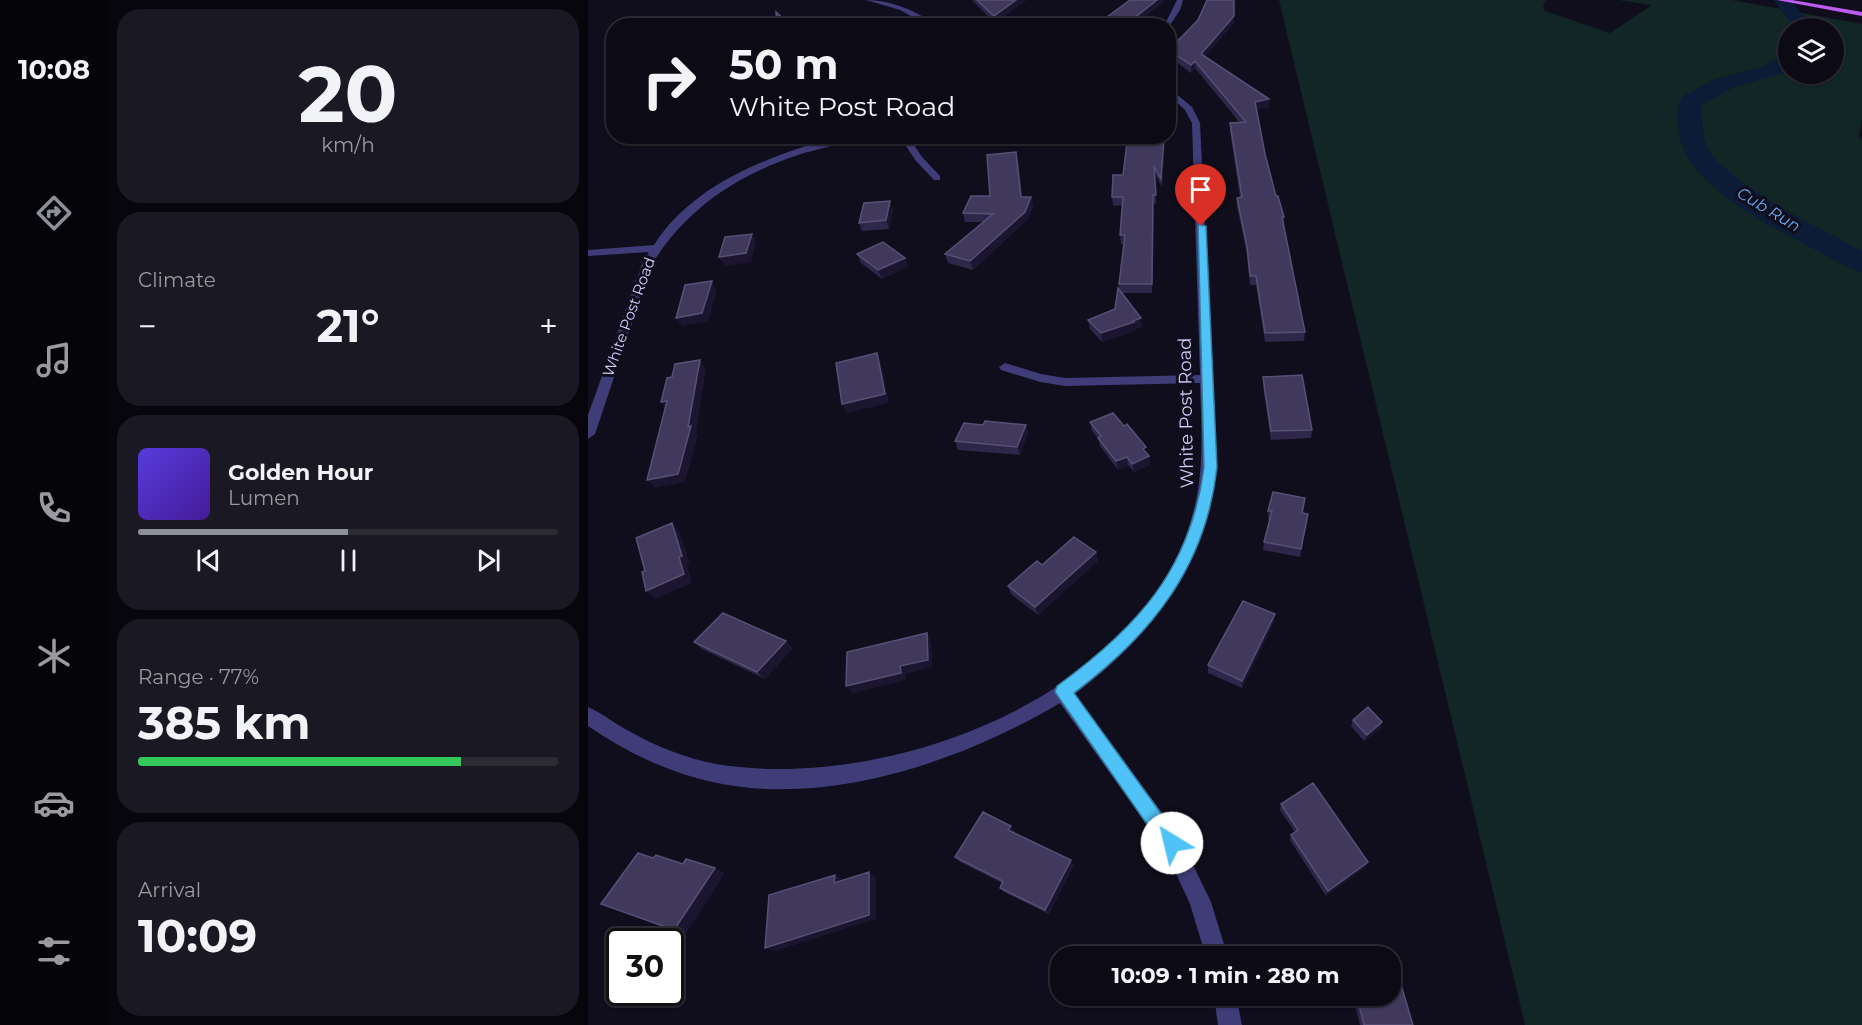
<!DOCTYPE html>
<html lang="en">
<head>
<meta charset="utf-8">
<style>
	:root { --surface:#0c0a15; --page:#1a1822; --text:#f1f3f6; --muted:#9a9aa0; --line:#2c2b34; --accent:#8c9099 }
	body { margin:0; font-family:Montserrat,sans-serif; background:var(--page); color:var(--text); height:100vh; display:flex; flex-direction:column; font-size:22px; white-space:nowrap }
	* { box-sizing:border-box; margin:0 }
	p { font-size:20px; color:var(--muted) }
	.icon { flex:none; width:33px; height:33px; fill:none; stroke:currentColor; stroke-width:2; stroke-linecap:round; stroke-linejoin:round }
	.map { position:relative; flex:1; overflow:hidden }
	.side { display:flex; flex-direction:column; gap:9px; padding:9px; background:#07060c; width:480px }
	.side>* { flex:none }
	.guide { position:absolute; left:18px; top:18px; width:570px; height:126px; border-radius:24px; box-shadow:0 2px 4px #0004,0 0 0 2px var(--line); background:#0c0a15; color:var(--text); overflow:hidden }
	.controls { position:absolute; left:1190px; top:18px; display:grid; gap:12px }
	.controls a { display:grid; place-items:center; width:66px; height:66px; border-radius:50%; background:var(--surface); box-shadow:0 2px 4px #0004,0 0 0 2px var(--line); font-size:30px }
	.speed { position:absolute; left:18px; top:928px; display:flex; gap:12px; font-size:30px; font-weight:700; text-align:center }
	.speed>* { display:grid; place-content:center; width:78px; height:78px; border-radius:50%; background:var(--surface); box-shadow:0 2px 4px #0004,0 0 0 2px var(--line); line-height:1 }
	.speed .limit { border:3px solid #111; border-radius:9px; background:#fff; color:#111 }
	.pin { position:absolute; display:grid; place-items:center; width:51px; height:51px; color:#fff; margin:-62px -26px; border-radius:50% 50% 50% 0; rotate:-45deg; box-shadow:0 0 6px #0007 }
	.pin .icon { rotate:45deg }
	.me { position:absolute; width:66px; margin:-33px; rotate:324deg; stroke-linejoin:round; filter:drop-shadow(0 0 4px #0008) }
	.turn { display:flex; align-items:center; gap:21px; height:126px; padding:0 24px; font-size:27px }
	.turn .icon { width:78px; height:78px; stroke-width:2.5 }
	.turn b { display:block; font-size:42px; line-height:51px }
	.big { font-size:45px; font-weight:700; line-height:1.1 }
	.side .widget { flex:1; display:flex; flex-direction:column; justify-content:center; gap:9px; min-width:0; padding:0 21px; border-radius:24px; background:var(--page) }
	.side .dial { align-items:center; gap:0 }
	.dial b { font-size:78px; line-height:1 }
	.song { display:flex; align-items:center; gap:18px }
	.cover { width:72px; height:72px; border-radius:9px; background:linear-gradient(135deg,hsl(250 70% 55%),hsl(260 70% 35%)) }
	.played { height:6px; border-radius:3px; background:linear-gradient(90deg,var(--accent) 50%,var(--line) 50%) }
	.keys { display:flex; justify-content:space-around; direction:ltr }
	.heat { display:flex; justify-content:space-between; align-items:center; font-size:33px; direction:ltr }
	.charge { height:9px; border-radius:4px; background:linear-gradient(90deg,#34c759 77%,var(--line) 0) }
	.trip { position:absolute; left:462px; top:946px; width:351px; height:60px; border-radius:24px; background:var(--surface); box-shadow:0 2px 4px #0004,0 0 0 2px var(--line); font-weight:700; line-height:60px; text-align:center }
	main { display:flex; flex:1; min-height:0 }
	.dock { display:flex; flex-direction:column; width:108px; justify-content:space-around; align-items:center; background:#050408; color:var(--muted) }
	.dock .icon { width:42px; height:42px }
	.dock .active { color:var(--accent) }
	.dock b { font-size:27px; color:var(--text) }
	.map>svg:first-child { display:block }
	.green { fill:#112625; fill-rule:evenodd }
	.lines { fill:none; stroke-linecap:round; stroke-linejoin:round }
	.river { fill:#0c1b36; fill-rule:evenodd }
	.street { fill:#3f3c78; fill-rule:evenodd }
	.primary { fill:#bd5cf2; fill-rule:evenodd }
	.wall { fill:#2e2749 }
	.shaded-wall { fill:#1b152f }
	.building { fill:#40395c; stroke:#575075; stroke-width:1.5 }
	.route { fill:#4fc3f7; stroke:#337fa1; stroke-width:1.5 }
	.labels { text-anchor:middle; stroke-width:6; stroke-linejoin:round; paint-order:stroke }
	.far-street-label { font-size:15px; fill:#d2ccfb; stroke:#100d1c }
	.far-water-label { font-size:16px; font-style:italic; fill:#63aef3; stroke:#100d1c }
	.street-label { font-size:18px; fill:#d2ccfb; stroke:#100d1c }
</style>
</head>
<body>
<main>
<nav class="dock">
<b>10:08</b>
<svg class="icon active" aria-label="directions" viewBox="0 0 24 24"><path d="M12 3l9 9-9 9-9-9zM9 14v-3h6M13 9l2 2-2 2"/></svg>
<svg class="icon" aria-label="music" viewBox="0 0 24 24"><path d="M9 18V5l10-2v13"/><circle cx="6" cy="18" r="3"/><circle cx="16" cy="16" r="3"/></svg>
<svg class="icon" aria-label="phone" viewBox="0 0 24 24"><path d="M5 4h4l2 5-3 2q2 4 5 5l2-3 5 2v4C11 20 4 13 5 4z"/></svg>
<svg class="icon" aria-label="climate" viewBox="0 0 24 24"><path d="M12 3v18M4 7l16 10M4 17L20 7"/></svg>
<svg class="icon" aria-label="car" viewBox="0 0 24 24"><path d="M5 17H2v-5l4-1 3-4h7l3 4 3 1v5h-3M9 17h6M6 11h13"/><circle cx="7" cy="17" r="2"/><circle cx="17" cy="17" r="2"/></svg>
<svg class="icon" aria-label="filters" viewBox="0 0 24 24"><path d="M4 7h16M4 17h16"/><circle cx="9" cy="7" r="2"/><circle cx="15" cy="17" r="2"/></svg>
</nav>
<section class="side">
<div class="widget dial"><b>20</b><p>km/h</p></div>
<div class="widget"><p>Climate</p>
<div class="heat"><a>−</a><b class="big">21°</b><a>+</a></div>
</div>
<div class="widget">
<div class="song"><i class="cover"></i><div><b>Golden Hour</b><p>Lumen</p></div></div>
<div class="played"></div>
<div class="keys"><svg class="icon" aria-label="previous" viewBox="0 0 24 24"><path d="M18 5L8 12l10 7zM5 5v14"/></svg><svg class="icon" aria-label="pause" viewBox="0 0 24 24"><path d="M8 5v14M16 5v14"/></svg><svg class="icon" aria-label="next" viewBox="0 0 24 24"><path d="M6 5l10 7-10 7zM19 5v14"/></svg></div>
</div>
<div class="widget"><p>Range · 77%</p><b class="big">385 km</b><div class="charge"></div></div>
<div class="widget"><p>Arrival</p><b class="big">10:09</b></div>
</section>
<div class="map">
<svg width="1274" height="1025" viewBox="0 0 1274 1025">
	<rect width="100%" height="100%" fill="#100d1c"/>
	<path class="green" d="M691 0H958L955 5 957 11 1022 33 1064 5 1030 0H1144L1274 24V118L1271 136 1274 140V1025H937ZM1245 28V74H1200V28Z"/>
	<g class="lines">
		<path class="river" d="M1185 0H1203L1225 28H1207Z
			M1200 53V70L1195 73 1146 87 1113 105 1116 139 1121 152 1129 161 1158 185 1193 208 1274 251V272C1258 268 1243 258 1228 250 1186 228 1137 204 1106 167 1095 153 1090 137 1090 119 1090 111 1090 104 1094 97L1125 80 1173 67Z"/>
		<path class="street" d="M278 0C304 0 330 12 350 26H341L330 20 313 26H301L325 17 312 10Z
			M589 0H595L592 10 580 28V26H576Z
			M580 87 604 107 612 123 629 467C613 570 569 631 487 694L591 836 623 902 640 957H618L602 904 577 850 472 703C375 761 239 808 124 782 79 772 38 752 0 726V707C14 713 26 723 39 730 67 746 97 758 128 764 289 791 525 707 593 548 618 488 614 446 612 383L477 386 452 382 413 370 411 367 417 363 453 374 477 378 612 375 604 123 597 110 580 94Z
			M251 136H267C251 146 228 149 210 155 148 176 99 208 64 264L7 434 0 439V415L54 264 61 252 0 256V250L66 245C105 183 184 155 251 136Z
			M311 136H320L334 157 352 176V180H346L328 161Z
			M626 996H648L654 1025H630Z"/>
		<path class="primary" d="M1189 0H1204L1274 12V16Z"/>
	</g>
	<path class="wall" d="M384 0H438L407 23Z
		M610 20 646 23 617 56 681 107 669 109 677 154 688 196 696 217 695 226 717 332 716 341 677 342 668 285H662L659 255 649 206V198H652L642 131V123H652L607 68 603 73 582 57 581 50Z
		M547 136H577L574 187 567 174 568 204H566L564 293H534L554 327 547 329V331L514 342 502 329 500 320 527 309 531 290V284L536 244H533L532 235 534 205 525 206 524 197 550 143Z
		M430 160 434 197H443L445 206 439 220 385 270 360 263 357 254 395 222H377L375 213 402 196Z
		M305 210 301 229 274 231 271 223Z
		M269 254 317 258 320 266 294 279 273 263Z
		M675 377 724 430 723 438 683 440 675 386Z
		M502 422 559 453 561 456 562 465 546 472 540 465 530 470 512 446 511 440 504 431Z
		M395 425H438L440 433 432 455 370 450 367 441Z
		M716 506 715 514H720L712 557 675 550 676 542 682 520 680 519V511Z
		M508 552 510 561 450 615 423 594 420 586 454 565Z
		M687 614 686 622 654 688 620 673V665Z
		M106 642 205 648 177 679 114 649Z
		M765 720 794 722 792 729 776 741 763 726Z
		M693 804 780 862 777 867 738 896 702 840 703 835 707 832 692 810Z
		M427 831 426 833 486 865 461 914 416 892 412 888 414 883 372 862 367 857Z
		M765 996H802L825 1025H772Z"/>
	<path class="shaded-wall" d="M428 0H438L407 23 406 16Z
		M569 0H576V2L546 26H536Z
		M646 16V23L613 61V54Z
		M208 18 211 26H203V24Z
		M607 61V68L603 73V65Z
		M681 99V107L667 110V102Z
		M576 136H577L574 187 573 179Z
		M428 152 430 160 435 206 433 197Z
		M565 195 566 204 564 293V284Z
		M443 197 445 206 439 220 385 270 382 261Z
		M302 201 305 210 301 229 298 220Z
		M164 234 168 242 163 262 136 266 131 257Z
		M317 258 320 266 294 279 290 270Z
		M124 281 129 290 120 322 94 326 88 318Z
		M553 318 554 327 547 329V331L514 342 513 333Z
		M289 353 293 362 301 403 259 413 254 404Z
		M112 360 118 369 108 433 110 435 97 482 67 488 59 480 100 427Z
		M79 401 80 411 73 402Z
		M438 425 440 433 432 455 429 447Z
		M561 456 562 465 546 472 544 464Z
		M539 457 540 465 530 470 528 461Z
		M84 523 92 532 102 564 99 565 104 583 67 599 58 591 91 557Z
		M508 552 510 561 450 615 447 607Z
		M687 614 686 622 654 688V681Z
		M339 633 343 640 344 667 318 674V680L265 693 258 686 312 666Z
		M198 641 205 648 177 679 169 672Z
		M794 722 792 729 776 741 779 735Z
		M423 826 427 831 424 836 420 830Z
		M483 860 486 865 461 914 457 910Z
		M780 862 777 867 738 896 740 891Z
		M127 868 137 873 98 934 86 930Z
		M281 872 288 877V919L187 951 177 948Z
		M247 875 254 879V887L246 883Z"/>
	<path class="building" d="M389 0H428L406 16Z
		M542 0H569L536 26H507Z
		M619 0H646V16L613 54 681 99 667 102 677 154 688 196H690L696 217H694L717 332 677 333 668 276H662L659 246 649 198 654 197 642 123 658 122 607 61 603 65 581 50 610 20Z
		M188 12 198 21 208 18 203 24 204 26H177L189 23Z
		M550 136H576L573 179 566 166 568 195H565L564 284H531L537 235H532L535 197H524L525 175H535L539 143H554Z
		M428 152 433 197H443L437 212 382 261 357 254 405 214 375 213 383 196H402L399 155Z
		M302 201 298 220 271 223 276 203Z
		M164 234 158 253 131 257 137 237Z
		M295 242 317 258 290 270 269 254Z
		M124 281 114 313 88 318 97 285Z
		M530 288 553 318 545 321 546 322 513 333 500 320 527 309Z
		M289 353 297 394 254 404 248 363Z
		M112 360 100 427 103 426 90 474 59 480 79 401 73 402 79 378 84 377 87 364Z
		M714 375 724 430 683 431 675 377Z
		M525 413 536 426 539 424 558 447 555 449 561 456 544 464 539 457 528 461 510 438 513 436 502 422Z
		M397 421 438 425 429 447 367 441 376 423 395 425Z
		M685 492 717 498 714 513 720 514 713 549 676 542 684 511H680Z
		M84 523 94 556 91 557 96 574 58 591 54 572 57 571 48 538Z
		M486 537 508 552 447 607 420 586 449 561 454 565Z
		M655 601 687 614 654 681 620 665Z
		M135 613 198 641 169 672 106 642Z
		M339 633 340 660 312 666 313 673 258 686 259 652Z
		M780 707 794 722 779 735 765 720Z
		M725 783 780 862 740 891 703 835 710 830 693 804Z
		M395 812 423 826 420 830 483 860 457 910 412 888 415 881 367 857Z
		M50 853 65 858 68 855 95 864 98 859 127 868 86 930 13 904Z
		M281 872V915L177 948 181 895 247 875 246 883Z
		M805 958 825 1025H776L769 996H802V959Z"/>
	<path class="route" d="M610 224 618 226 629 467C618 567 564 634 486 693L590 837 593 843 590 850 584 852 577 850 467 692 469 686C550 627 603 569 616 467Z"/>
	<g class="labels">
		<g class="far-street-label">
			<text transform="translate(41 317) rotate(-70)" y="5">White Post Road</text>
		</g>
		<g class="far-water-label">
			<text transform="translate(1181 209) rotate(31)" y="6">Cub Run</text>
		</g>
		<g class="street-label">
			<text transform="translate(598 413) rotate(-91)" y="6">White Post Road</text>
		</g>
	</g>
</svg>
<div class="controls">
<a><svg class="icon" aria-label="layers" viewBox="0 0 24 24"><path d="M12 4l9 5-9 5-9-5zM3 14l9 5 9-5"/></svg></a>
</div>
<div class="speed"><div class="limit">30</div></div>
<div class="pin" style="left:613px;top:226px;background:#d93025"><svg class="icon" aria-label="arrive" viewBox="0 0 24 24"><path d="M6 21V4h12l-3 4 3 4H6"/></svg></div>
<svg class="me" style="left:584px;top:843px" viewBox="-20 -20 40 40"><circle r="19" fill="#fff"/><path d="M0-13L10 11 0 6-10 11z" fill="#4fc3f7"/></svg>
<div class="trip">10:09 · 1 min · 280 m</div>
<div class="guide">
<div class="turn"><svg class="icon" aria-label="right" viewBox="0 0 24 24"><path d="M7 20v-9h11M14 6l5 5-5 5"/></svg><div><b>50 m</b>White Post Road</div></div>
</div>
</div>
</main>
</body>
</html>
